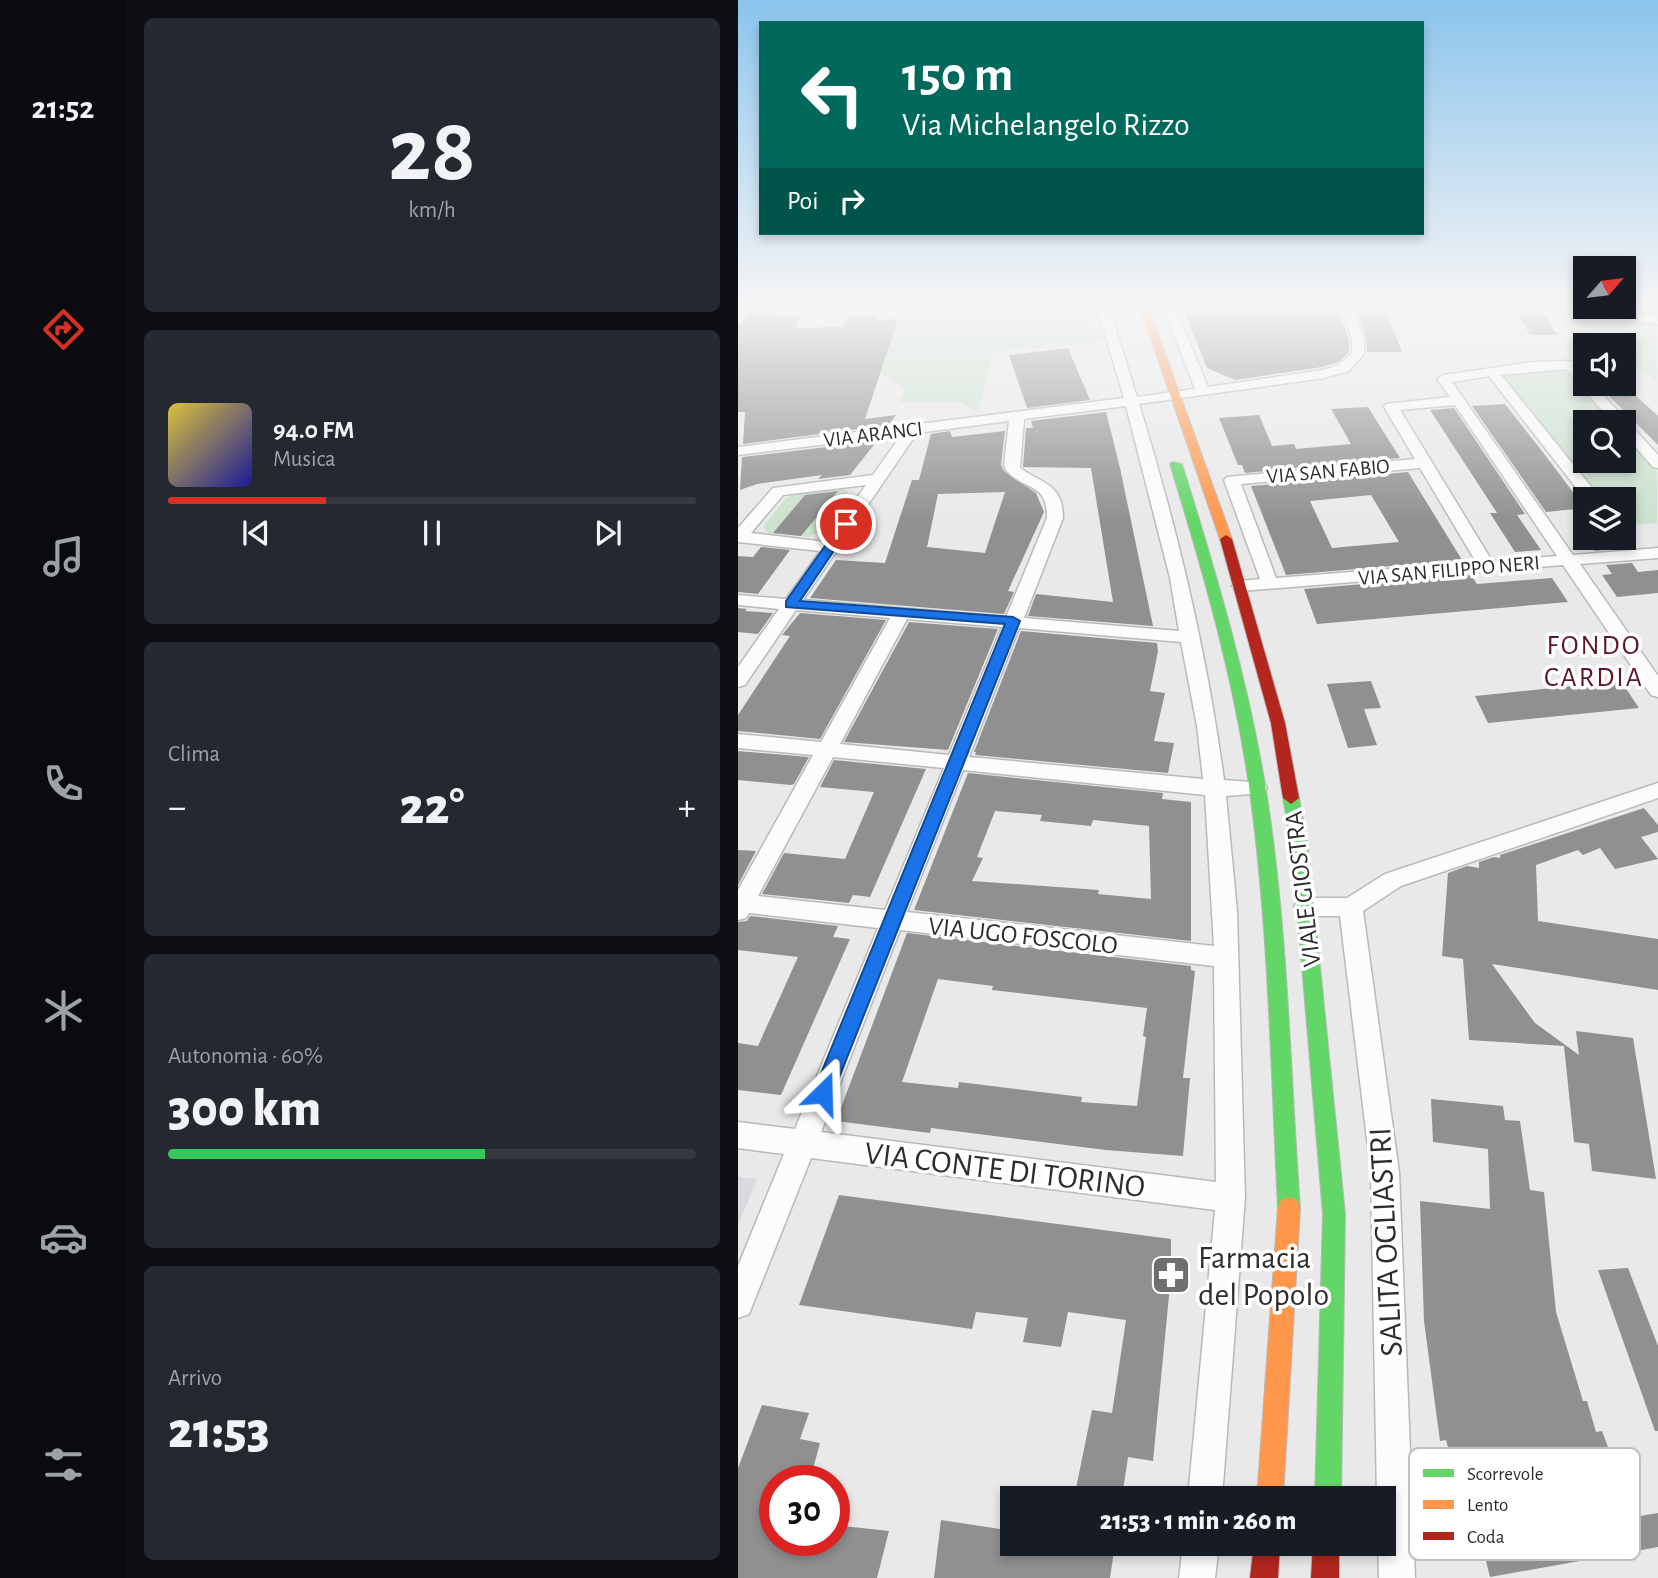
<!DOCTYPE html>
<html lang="it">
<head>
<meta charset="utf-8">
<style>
	:root { --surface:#171b24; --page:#242831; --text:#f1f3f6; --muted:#9ea1a6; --line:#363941; --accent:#d93025 }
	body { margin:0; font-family:"Alegreya Sans",sans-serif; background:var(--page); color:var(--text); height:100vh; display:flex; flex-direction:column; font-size:26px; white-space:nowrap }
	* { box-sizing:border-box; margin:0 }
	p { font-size:23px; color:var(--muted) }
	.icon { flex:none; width:38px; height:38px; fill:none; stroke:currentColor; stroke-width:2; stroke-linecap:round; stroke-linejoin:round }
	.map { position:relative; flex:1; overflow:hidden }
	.side { display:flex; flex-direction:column; gap:18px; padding:18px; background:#0d0f14; width:612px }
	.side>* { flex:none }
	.banner { position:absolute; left:21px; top:21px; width:665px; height:214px; border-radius:0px; box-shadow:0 4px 10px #0003; background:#00695c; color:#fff; overflow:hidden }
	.needle { width:46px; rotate:62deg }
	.controls { position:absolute; left:835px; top:256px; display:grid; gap:14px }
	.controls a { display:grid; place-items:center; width:63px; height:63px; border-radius:0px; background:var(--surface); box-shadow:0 4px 10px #0003; font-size:35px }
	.speed { position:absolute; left:21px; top:1465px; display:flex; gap:14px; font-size:35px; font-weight:700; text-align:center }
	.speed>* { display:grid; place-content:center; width:91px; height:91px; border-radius:50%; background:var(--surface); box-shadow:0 4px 10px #0003; line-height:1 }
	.speed .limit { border:10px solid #d22; background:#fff; color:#111 }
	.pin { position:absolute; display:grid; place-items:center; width:60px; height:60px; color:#fff; margin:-30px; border:4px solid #fff; border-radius:50%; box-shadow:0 2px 7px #0007 }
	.me { position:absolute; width:77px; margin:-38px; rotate:22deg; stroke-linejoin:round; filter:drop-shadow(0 0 5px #0008) }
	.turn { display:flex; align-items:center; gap:24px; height:147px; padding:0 28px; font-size:32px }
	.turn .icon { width:91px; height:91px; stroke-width:2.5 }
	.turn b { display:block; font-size:49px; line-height:60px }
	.then { display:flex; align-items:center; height:66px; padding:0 28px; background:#0003; gap:14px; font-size:26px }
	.big { font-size:52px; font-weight:800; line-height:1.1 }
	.side .card { flex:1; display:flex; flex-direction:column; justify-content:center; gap:10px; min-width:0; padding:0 24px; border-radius:10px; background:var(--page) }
	.side .dial { align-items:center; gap:0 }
	.dial b { font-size:91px; line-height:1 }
	.song { display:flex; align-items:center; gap:21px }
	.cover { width:84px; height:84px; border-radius:10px; background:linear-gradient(135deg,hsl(50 70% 55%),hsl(240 70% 35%)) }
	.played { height:7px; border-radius:4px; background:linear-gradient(90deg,var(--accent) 30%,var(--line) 30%) }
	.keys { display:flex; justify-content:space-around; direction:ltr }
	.heat { display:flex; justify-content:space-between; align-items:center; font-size:38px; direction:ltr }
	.charge { height:10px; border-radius:5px; background:linear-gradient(90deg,#34c759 60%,var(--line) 0) }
	.trip { position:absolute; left:262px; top:1486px; width:396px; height:70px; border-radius:0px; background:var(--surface); box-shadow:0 4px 10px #0003; font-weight:800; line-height:70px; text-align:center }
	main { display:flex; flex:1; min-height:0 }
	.dock { display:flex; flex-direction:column; width:126px; justify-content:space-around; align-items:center; background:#090b0e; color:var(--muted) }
	.dock .icon { width:49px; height:49px }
	.dock .current { color:var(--accent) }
	.dock b { font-size:32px; color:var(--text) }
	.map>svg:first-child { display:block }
	.built { fill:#d9d9de }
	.green { fill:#cbe2ce }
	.building { fill:#909090; fill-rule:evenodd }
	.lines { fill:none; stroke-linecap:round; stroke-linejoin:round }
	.street-casing { stroke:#b9b9b9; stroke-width:3 }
	.fast-casing { stroke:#b9b9b9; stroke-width:2 }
	.slow-casing { stroke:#b9b9b9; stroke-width:2 }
	.jam-casing { stroke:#b9b9b9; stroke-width:2 }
	.street { fill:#fcfcfc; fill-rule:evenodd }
	.fast { fill:#63d668; fill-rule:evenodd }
	.slow { fill:#ff974d; fill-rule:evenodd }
	.jam { fill:#b3261e; fill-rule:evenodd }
	.route { fill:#1a73e8; stroke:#114b97; stroke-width:2 }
	.labels { text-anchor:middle; stroke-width:7; stroke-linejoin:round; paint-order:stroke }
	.far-street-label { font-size:21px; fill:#2d2d2e; stroke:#fff }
	.street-label { font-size:26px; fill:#2d2d2e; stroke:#fff }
	.neighbourhood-label { font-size:28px; letter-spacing:2px; fill:#5c1624; stroke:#fff }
	.near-street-label { font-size:32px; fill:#2d2d2e; stroke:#fff }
	.near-poi-label { font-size:32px; fill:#2d2d2e; stroke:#fff; text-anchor:start }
	.key { fill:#fff; stroke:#c0c0c0; stroke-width:2 }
	.key-label { font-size:19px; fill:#2d2d2e }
</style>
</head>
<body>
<main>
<nav class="dock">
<b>21:52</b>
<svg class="icon current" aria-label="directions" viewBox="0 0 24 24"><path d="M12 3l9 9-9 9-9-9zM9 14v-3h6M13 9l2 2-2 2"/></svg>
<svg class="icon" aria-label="music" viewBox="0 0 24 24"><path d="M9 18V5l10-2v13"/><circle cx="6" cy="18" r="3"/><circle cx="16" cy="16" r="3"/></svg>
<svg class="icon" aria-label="phone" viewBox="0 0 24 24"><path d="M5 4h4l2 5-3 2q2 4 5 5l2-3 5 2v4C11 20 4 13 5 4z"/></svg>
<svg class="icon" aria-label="climate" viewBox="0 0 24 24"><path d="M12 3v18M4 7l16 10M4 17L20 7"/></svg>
<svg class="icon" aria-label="car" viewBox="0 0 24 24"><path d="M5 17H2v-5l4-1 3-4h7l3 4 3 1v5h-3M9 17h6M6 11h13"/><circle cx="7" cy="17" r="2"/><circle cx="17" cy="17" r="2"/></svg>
<svg class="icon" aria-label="filters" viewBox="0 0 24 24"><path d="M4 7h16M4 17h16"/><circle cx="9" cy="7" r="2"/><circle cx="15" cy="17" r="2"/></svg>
</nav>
<section class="side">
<div class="card dial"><b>28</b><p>km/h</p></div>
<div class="card">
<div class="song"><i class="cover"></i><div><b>94.0 FM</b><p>Musica</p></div></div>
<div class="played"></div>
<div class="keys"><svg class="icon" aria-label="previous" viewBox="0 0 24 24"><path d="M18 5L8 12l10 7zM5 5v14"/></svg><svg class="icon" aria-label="pause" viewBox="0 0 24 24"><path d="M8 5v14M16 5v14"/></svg><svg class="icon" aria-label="next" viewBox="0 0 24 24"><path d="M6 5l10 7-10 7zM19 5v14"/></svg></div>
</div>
<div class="card"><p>Clima</p>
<div class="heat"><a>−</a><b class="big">22°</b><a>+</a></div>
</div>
<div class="card"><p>Autonomia · 60%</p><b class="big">300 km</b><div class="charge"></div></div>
<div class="card"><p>Arrivo</p><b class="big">21:53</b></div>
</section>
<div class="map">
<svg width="920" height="1578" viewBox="0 0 920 1578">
	<rect width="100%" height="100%" fill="#e9e9e9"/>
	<path class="built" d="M0 1177 19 1179 0 1226Z"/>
	<path class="green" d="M886 301H919V381L886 358V345H848L849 306H886Z
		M333 306 349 309 354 327 365 331 369 338 359 339 358 343 256 351 240 411 221 402H162L167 389 124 360 149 350 156 332 159 331 163 320H146L150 308Z
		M829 368 876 422H847V460H886V433L919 471V523L886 526V499H863L762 374Z
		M106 489 110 492 79 533 70 537 30 533 25 527 48 498 58 494Z"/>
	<path class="building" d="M41 311 38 316 64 315 57 328 105 327 110 316 139 315 138 320 160 319 127 419 158 415 151 425 5 444 7 412H0V323H4L11 312Z
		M447 313H601L611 339V352L601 362 584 367 497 380 469 368Z
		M620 313H649L664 352H629L628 338Z
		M779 313 806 314 819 335H792Z
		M330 348 352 400 289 408 271 355Z
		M858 383H884L920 416V445Z
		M767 404 804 451 847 508 808 512 734 406Z
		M630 407 662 458 507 473 504 465H500L481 418 521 415 534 446 556 444 558 449 613 444 593 409Z
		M716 408 787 514 779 515 803 550 777 552 752 513H759L692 410Z
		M368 412 382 468 415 626 290 616 298 594 375 602 353 468 285 467 288 428H295L293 421Z
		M212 431 214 437 267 431 263 465 266 471 298 493 306 512 270 591 276 592 266 614 72 598 98 560 147 563 174 480H181L193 434ZM267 492 247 553 189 547 200 494Z
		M139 441 112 475 80 479 84 475 19 484 2 490 4 457Z
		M670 472 724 560 548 575 513 486ZM633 495 661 542 594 548 572 501Z
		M100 491 63 536 35 533 67 495Z
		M848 537H874L883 548 857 551Z
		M23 547 52 550 20 594 0 592V556L15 557Z
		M894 563 900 572 920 570V593L879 597 864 575 874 574 868 565Z
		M733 575 739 584 814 578 830 602 579 624 566 589Z
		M0 608 9 609 7 611 35 613 20 634 0 632Z
		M62 613 148 620 82 739 0 731V715L52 636 44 635Z
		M171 622 260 629 210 750 106 742Z
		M283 631 419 643 420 651 412 691 427 693 416 741 436 743 430 773 237 755 238 752H236Z
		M633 681 643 708 626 709 639 745 610 748 589 684Z
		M883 681 901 708 750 723 737 696Z
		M0 751 71 757 56 784 53 785 0 780Z
		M96 760 188 769 132 897 115 895 111 903 24 894 46 853 107 859 136 792 82 787Z
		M230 773 425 793 424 799 453 802V941L176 910ZM257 811 304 815 302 821 353 826 355 820 411 826 413 899 360 894 361 890 234 881 245 858 239 857Z
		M906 808 920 825V832L903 837 920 859 877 869 862 848 845 855 840 850 798 865 800 921 920 939V990L754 964 797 1023 841 1055 838 1031 895 1038 918 1179 854 1171 851 1144 836 1142 826 1046 731 1040 725 959 704 956 710 873 729 866 741 868V862L756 857 762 858V855Z
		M0 850 18 851 0 885Z
		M12 916 100 926 95 937 112 939 43 1095 0 1090V1043L20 1046 60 957 0 950V922L9 921Z
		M169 933 453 966V970L457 971 445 1078H452L445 1156 368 1150 193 1128 192 1133 98 1121ZM200 979 255 986 254 990 409 1008 405 1036 408 1037 399 1106 343 1102 344 1097 221 1082 220 1088 164 1082Z
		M693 1099 765 1106 767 1120 782 1121 792 1190 806 1192 818 1312 845 1401H849L858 1432 864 1431 896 1517 920 1513V1547L752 1577 740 1529 733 1530 708 1440 702 1441 686 1321 682 1201 752 1209 750 1149 695 1142Z
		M101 1195 433 1239V1275L415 1461 390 1457 384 1498H336L354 1410 374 1413 388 1320 330 1312 323 1347 285 1342 290 1318 238 1312 234 1329 61 1305Z
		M890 1268 920 1346V1431H917L860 1270Z
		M24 1405 71 1413 62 1439 82 1443 72 1480H37V1540H96V1525L151 1531 139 1578H0V1468Z
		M203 1520 275 1531V1544H377L372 1578H196Z"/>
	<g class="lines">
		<g class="street-casing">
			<path id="street" d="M0 301H105L99 304 0 305Z
				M261 301 364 303 376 324 399 397 457 389 423 301 811 303 920 316V324L811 311 616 310 626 339V354L611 371 586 378 401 404C439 527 469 653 486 780L526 783 529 788 526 793 488 796 499 911 507 1198 484 1498H450L477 1210 73 1158 11 1314 0 1318V1266L46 1154 0 1148V1122L57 1129 140 928 11 913 8 918 0 920V890L75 755 0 748V734L83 742 152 618 58 610 7 685 0 687V667L41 609 0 605V595L48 599 82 551 0 542V528L35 488 135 475 163 435 0 455V447L386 398 364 324 356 308 267 304ZM438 310H604L614 339V353L601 365 585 370 470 387ZM388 406 432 578 441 631 286 618 325 518C325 484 305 484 282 468L286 419ZM271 421 266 465 268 470C286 491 310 482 309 518L268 617 65 600 179 433ZM128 485 88 542 13 533 45 495ZM169 619 264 627 211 755 102 744ZM281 628 443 642 459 726 465 779 231 757ZM95 757 206 768 147 910 20 896ZM225 770 467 795 476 946 169 912ZM162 930 476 966 478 1182 83 1132Z
				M831 361 836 362 847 375V383H854L920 455V468L915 467 886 434V422H874L828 369 763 375 863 499H847L751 376 714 382 835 555 920 548V558L842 564 920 676V697L913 695 825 565 503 591 494 586 503 581 522 579 486 480 489 477 677 459 646 407 648 404 712 397 699 379 706 375 795 362ZM717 405 819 556 754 561 662 410ZM682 468 738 562 538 578 503 484Z
				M920 783V798L663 886 625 911 661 1172 677 1578H641L640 1544H646V1498H639L633 1172 602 916H568L560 914 556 907 560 900 568 898H609L647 874Z
				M445 1544H481L477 1578H441Z"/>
		</g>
		<g class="fast-casing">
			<path id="fast" d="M434 462 444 464C478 573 511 683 529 797 550 932 552 1071 562 1208L559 1216 551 1219 543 1216 540 1208C533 1072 531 935 513 800 498 685 466 574 432 464Z
				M553 792 561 798 570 848 607 1214 603 1498H577L585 1214 554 848 545 798Z"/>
		</g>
		<g class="slow-casing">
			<path id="slow" d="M400 301H408L494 539 492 542H484L482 539Z
				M551 1197 559 1200 562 1208 545 1498H519L540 1208 543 1200Z"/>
		</g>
		<g class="jam-casing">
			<path id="jam" d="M488 535 494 539 547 723 561 798 553 804 545 798 533 723 482 539Z
				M516 1544H542L540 1578H512Z
				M575 1544H601V1578H573Z"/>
		</g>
		<use href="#street" class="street"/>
		<use href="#fast" class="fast"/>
		<use href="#slow" class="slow"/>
		<use href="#jam" class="jam"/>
	</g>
	<linearGradient id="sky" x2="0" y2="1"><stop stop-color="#8bc4ec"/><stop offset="0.58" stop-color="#f5f5f5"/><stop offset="1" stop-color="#f5f5f5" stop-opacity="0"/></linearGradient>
	<rect width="920" height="522" fill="url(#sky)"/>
	<path class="route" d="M108 521 114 524 62 601 275 617 282 621 95 1093 92 1100 85 1103 78 1100 75 1093 267 624 48 607V601L104 522Z"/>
	<defs>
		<g id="pharmacy-square" transform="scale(2.0125)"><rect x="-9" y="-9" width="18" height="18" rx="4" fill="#6f6f6f" stroke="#fff"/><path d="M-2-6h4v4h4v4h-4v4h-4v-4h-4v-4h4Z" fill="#fff"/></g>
	</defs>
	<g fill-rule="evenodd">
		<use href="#pharmacy-square" x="433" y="1275"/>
	</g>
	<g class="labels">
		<g class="far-street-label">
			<text transform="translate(135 434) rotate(-7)" y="7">VIA ARANCI</text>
			<text transform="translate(590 471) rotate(-5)" y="7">VIA SAN FABIO</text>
			<text transform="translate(711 570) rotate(-5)" y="7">VIA SAN FILIPPO NERI</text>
		</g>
		<g class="street-label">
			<text transform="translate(564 889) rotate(-97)" y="9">VIALE GIOSTRA</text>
			<text transform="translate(285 935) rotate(6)" y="9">VIA UGO FOSCOLO</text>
		</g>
		<g class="neighbourhood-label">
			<text x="856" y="654">FONDO<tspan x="856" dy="32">CARDIA</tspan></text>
		</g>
		<g class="near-street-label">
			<text transform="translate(267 1169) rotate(7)" y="11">VIA CONTE DI TORINO</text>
			<text transform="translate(647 1242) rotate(-93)" y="11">SALITA OGLIASTRI</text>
		</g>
		<g class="near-poi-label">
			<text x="460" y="1268">Farmacia<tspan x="460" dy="37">del Popolo</tspan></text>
		</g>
	</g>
	<rect x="671" y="1448" width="231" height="112" rx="10" class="key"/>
	<rect x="685" y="1469" width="31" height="8" fill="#63d668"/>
	<rect x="685" y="1500" width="31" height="9" fill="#ff974d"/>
	<rect x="685" y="1532" width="31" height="8" fill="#b3261e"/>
	<g class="key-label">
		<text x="729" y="1480">Scorrevole</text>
		<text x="729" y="1511">Lento</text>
		<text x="729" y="1543">Coda</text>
	</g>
</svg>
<div class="controls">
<a><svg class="needle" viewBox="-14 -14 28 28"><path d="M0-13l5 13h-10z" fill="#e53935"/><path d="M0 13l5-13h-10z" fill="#9ea1a6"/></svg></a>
<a><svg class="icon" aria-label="sound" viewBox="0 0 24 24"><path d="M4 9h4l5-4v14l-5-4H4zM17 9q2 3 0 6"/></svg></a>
<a><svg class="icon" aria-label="search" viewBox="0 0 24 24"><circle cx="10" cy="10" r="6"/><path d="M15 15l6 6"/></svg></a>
<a><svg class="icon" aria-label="layers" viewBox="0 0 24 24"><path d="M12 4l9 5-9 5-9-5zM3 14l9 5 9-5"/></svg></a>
</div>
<div class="speed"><div class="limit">30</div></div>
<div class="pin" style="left:108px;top:524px;background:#d93025"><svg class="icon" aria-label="arrive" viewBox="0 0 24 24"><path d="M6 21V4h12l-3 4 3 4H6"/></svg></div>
<svg class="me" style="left:85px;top:1093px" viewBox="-20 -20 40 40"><path d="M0-17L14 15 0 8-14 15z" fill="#1a73e8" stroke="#fff" stroke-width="4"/></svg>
<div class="trip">21:53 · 1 min · 260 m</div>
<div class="banner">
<div class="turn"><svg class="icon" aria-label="left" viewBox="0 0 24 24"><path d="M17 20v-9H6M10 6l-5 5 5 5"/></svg><div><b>150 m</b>Via Michelangelo Rizzo</div></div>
<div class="then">Poi<svg class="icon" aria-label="right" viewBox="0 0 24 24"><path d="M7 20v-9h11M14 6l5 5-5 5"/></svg></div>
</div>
</div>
</main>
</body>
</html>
